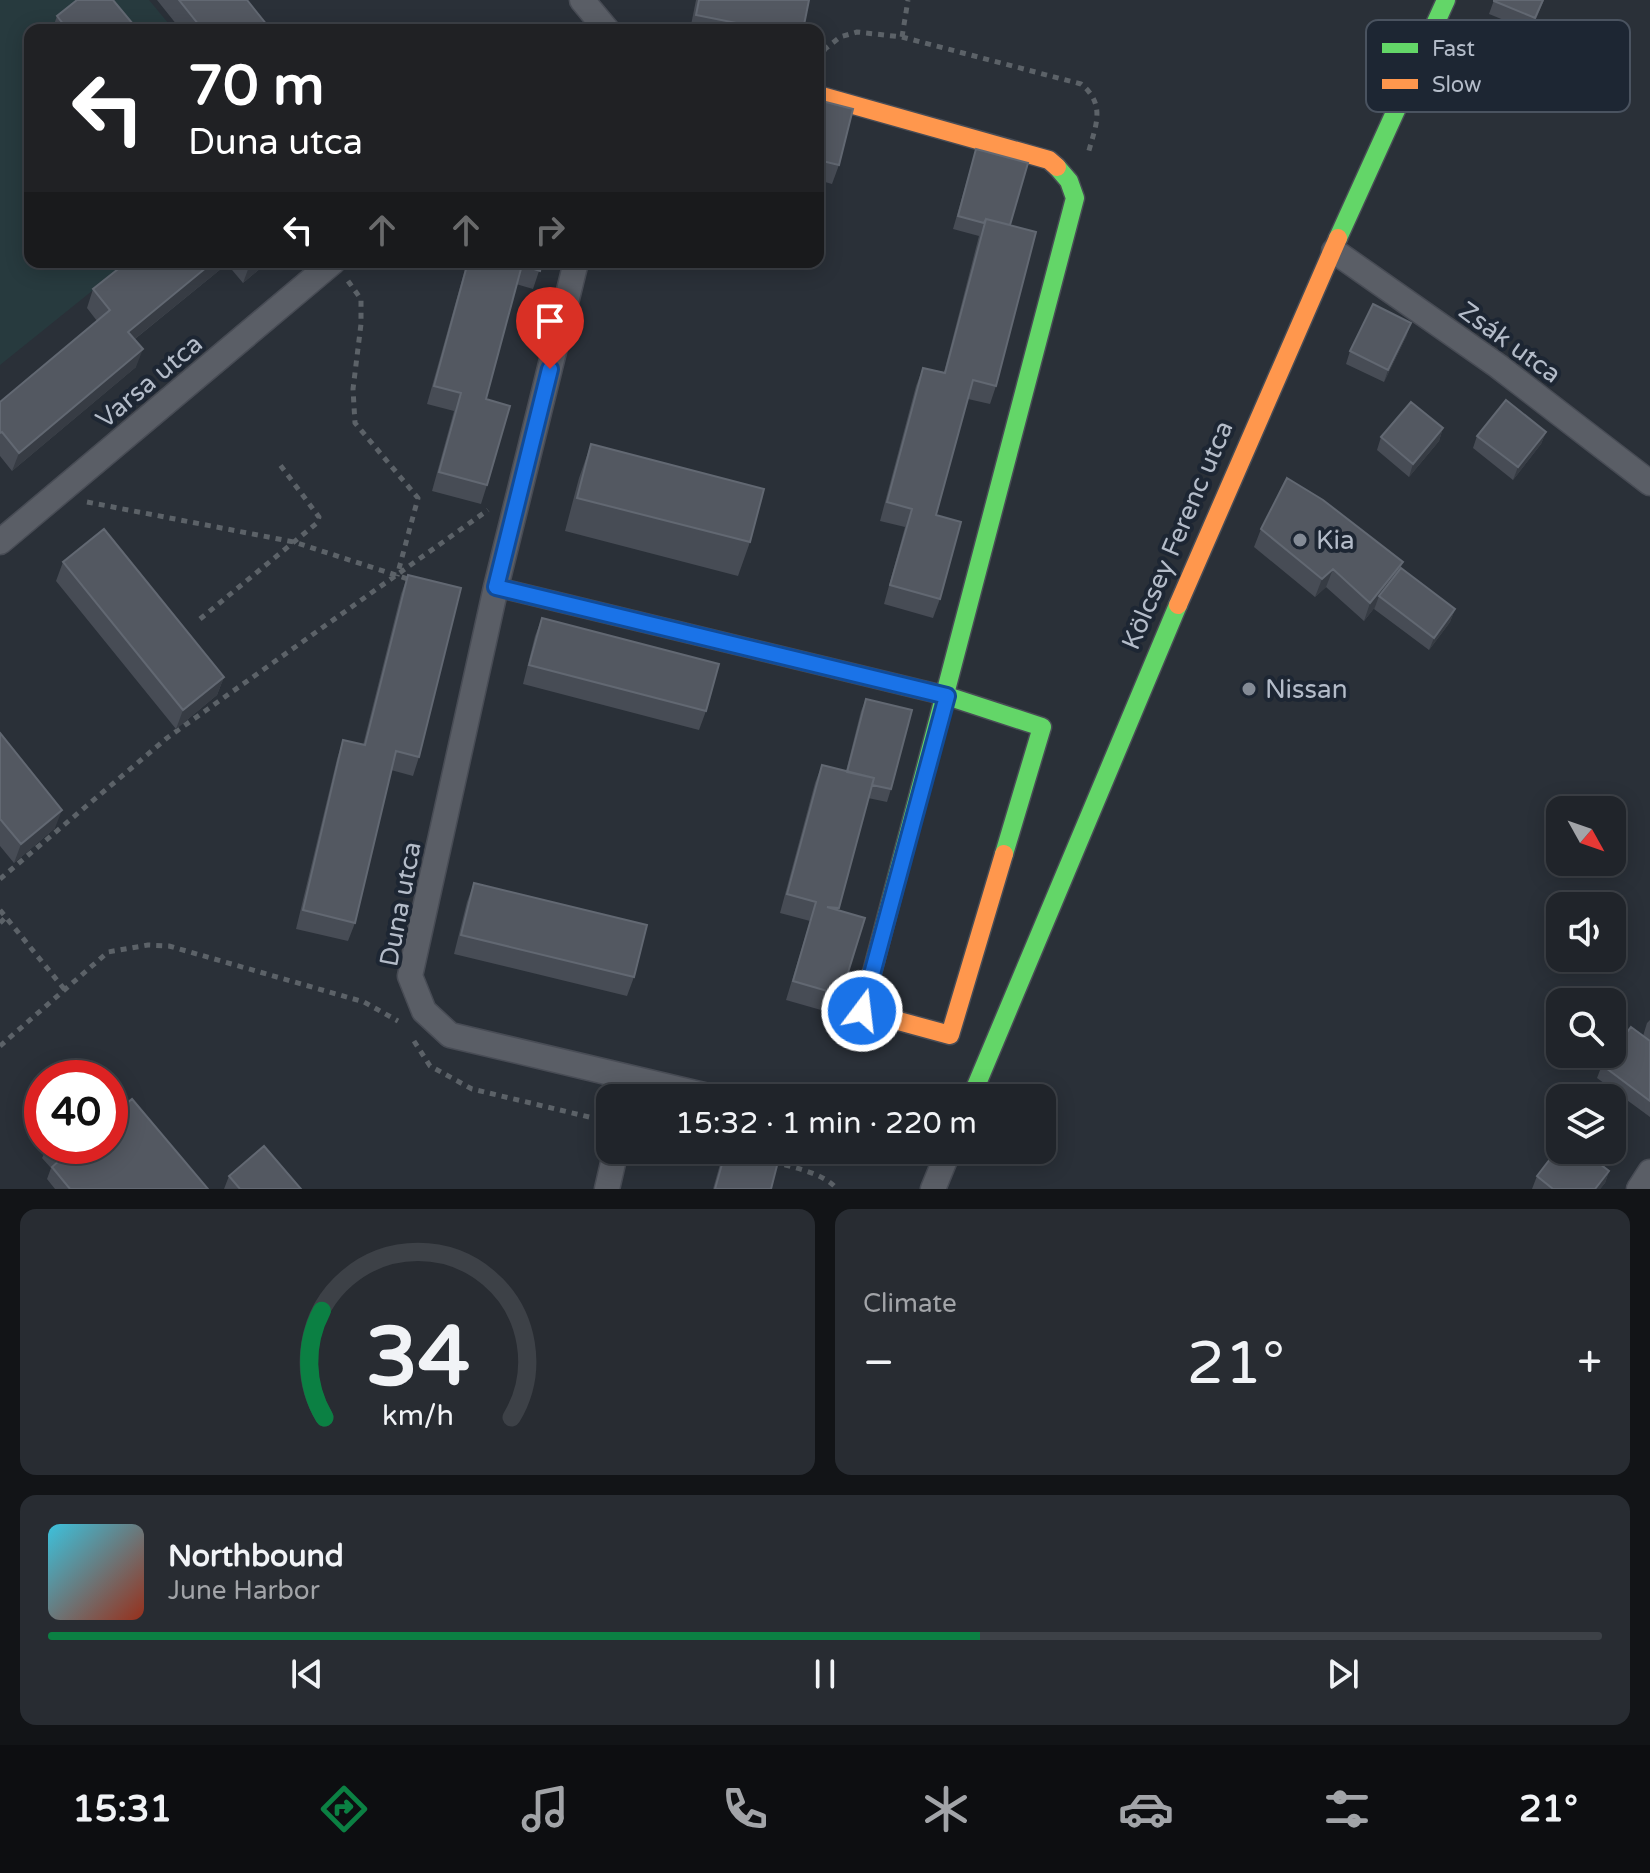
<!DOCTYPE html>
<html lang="en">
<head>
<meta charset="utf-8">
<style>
	:root { --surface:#20242a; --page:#282c32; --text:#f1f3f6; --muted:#a2a4a8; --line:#3d4147; --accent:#0b8043 }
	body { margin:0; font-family:"Varela Round",sans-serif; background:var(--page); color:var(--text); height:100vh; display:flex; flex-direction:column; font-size:30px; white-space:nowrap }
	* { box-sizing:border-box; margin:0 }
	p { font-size:26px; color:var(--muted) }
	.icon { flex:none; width:44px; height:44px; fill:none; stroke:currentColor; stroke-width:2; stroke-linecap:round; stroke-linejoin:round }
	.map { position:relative; height:1189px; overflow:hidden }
	.drawer { display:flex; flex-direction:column; gap:20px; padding:20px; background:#121417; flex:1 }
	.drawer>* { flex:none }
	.top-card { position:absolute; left:24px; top:24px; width:800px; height:244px; border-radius:16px; box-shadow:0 4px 20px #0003,0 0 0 2px var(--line); background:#202124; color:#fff; overflow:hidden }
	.needle { width:52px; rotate:130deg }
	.buttons { position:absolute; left:1546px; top:796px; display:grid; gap:16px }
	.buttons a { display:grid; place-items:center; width:80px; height:80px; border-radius:16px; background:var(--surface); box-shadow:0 4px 20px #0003,0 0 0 2px var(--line); font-size:40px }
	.speed { position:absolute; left:24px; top:1060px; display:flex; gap:16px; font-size:40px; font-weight:700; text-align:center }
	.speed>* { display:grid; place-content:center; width:104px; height:104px; border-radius:50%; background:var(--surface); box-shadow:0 4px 20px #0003,0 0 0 2px var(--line); line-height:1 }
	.speed .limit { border:12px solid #d22; background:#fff; color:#111 }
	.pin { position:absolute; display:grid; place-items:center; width:68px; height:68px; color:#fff; margin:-82px -34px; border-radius:50% 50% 50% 0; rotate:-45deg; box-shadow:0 0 8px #0007 }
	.pin .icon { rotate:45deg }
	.me { position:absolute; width:88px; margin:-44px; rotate:15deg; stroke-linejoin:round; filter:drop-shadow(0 0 6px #0008) }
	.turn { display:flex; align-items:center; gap:28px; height:168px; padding:0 32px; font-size:36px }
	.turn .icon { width:104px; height:104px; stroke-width:2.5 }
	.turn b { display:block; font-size:56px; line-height:68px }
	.lanes { display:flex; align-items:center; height:76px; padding:0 32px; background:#0003; justify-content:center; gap:40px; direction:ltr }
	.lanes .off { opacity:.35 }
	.big { font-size:60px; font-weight:600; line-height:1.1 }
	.drawer .tile { flex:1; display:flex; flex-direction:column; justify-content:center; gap:12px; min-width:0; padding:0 28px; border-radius:16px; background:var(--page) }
	.drawer .dial { align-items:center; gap:0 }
	.dial svg { height:208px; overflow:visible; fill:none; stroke:var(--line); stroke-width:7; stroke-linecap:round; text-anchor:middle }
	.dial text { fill:var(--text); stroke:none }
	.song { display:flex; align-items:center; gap:24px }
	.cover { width:96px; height:96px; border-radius:12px; background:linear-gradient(135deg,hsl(190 70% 55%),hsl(10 70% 35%)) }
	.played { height:8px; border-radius:4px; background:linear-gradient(90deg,var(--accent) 60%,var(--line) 60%) }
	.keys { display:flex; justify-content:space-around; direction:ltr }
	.heat { display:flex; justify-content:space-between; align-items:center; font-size:44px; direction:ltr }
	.drawer .tiles { flex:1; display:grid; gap:20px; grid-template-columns:1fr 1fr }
	.tile:last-child { grid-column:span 2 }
	.trip { position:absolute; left:596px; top:1084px; width:460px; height:80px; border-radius:16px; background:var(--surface); box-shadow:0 4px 20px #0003,0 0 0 2px var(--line); font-weight:600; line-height:80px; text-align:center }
	.tabs { display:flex; height:128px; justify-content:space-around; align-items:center; background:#0d0e11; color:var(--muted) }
	.tabs .icon { width:56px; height:56px }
	.tabs .active { color:var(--accent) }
	.tabs b { font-size:36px; color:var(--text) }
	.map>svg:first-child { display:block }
	.green { fill:#273a3e }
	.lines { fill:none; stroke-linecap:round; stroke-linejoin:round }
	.street-casing { stroke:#484c55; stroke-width:27 }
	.fast-casing { stroke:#484c55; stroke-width:21 }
	.slow-casing { stroke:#484c55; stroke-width:21 }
	.path { stroke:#5c6268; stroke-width:5; stroke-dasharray:6 6; stroke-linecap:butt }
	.street { stroke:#5a5e66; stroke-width:24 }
	.fast { stroke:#63d668; stroke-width:18 }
	.slow { stroke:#ff974d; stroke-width:18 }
	.wall { fill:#474c55 }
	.shaded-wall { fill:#373c44 }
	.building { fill:#535861; stroke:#626872; stroke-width:2 }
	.route-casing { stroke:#114b97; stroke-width:20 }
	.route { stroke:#1a73e8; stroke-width:14 }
	.poi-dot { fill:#848b96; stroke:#1d2633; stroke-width:3 }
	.labels { text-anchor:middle; stroke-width:8; stroke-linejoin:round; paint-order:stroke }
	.street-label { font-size:26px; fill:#b4bcc9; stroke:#1d2633 }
	.poi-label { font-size:26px; fill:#b4bcc9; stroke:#1d2633; text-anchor:start }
	.key { fill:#1d2633; stroke:#4a5360; stroke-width:2 }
	.key-label { font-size:22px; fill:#b4bcc9 }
</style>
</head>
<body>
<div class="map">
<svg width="1650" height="1189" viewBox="0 0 1650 1189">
	<rect width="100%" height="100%" fill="#2a3038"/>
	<path class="green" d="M0 0H149L174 30H30V262H128L0 365Z"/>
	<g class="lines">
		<g class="street-casing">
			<path id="street" d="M582 0 607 30
				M1334 251 1498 366 1650 483
				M576 262 496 587 410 976 424 1011 450 1035 716 1098
				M0 542 333 262
				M607 1189 616 1150
				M933 1189 949 1150
				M1639 1189 1650 1172"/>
		</g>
		<g class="fast-casing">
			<path id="fast" d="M1338 238 1446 0
				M496 587 947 696 1042 727 1004 854
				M869 984 1075 198 1069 181 1057 167
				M971 1098 1178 605"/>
		</g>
		<g class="slow-casing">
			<path id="slow" d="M818 95 1049 160 1057 167
				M1178 605 1338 238
				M869 984 862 1011 950 1035 1004 854"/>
		</g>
		<path class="path" d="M902 37 908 0
			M818 61 825 49 840 37 857 32 902 37 1081 84C1107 105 1095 127 1088 154
			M348 281 361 299V324L353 389 355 423 418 498 397 576
			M87 502 294 542 411 580
			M200 619 317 523 319 517 278 462
			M0 879 167 738 488 510
			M0 910 65 990
			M0 923 6 917
			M414 1041 430 1066 472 1089 610 1122
			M0 1046 108 952 148 945 169 946 364 1002 398 1021
			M773 1162C792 1167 824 1173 837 1189"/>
		<use href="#street" class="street"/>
		<use href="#fast" class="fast"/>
		<use href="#slow" class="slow"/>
	</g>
	<path class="wall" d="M157 0H247L271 30H181Z
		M696 0H809L803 30H690Z
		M1494 0H1544L1531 31 1489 14Z
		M57 16 138 30H52Z
		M818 100 839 165 832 184 818 180Z
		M976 149 1010 225 996 386 990 404 968 399 936 515 940 599 933 618 884 604 905 527 880 521 916 386 923 368 944 372 979 236 953 229Z
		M127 262H268L243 283 227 264 135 339 136 367 12 471 0 456V402L97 321 87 308 93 289Z
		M467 262H542L533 289 516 284 486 399 487 485 481 504 432 491 454 411 427 404Z
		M1407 335 1384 382 1346 364 1350 351Z
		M1443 428 1439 441 1409 477 1377 450 1381 437Z
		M1546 432 1541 444 1513 480 1473 448 1477 436Z
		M591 444 750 542 738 576 565 531 579 478Z
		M1261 529 1401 568 1455 609 1450 622 1429 650 1374 609 1375 607 1364 621 1326 587 1315 597 1254 547Z
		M63 562 224 677 217 695 176 729 56 581Z
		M408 575 419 757 413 776 391 770 355 923 348 941 296 929 337 759 343 740 363 745 401 594Z
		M542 618 706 711 699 730 523 684 535 636Z
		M866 699 891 789 887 802 868 798 838 910 841 995 835 1014 786 1000 810 921 780 913 815 783 822 765 846 771 861 711Z
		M0 733 55 828 14 863 0 846Z
		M474 883 634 977 627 996 454 954 467 902Z
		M1650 1020V1117L1597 1078 1602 1065 1643 1036 1647 1023Z
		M127 1103 208 1189H55L47 1179 51 1168 42 1158 45 1152 29 1133 33 1120 42 1113V1146H110Z
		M724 1150H781L771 1189H713Z
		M1609 1171 1605 1183 1600 1189H1532L1537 1176Z
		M229 1176 301 1189H224Z"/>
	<path class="shaded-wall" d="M213 262H227V264L121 350 128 332Z
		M253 262H268L243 283 250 264Z
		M1411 323 1407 335 1384 382 1388 370Z
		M143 349 136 367 12 471 19 453Z
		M1443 428 1439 441 1409 477 1413 464Z
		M1546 432 1541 444 1513 480 1518 467Z
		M1403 562 1396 580 1379 596 1375 607 1364 621 1370 603Z
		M1333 569 1326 587 1315 597 1322 579Z
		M1455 609 1450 622 1429 650 1434 638Z
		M224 677 217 695 176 729 183 710Z
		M62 810 55 828 14 863 21 844Z
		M1609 1171 1605 1183 1600 1189H1595Z"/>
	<path class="building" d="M77 0H113L138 30H68L57 16Z
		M179 0H247L271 30H203Z
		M699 0H809L803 30H772L696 15Z
		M1494 0H1543L1535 18 1494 1Z
		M818 100 853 109 839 165 818 160Z
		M976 149 1028 163 1010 225 986 219 984 223 958 216Z
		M986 219 1036 232 996 386 973 380 936 515 961 522 940 599 890 585 912 509 887 502 923 368 945 373Z
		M127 262H213L128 332 143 349 19 453 2 432 0 433V402L110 310 93 289Z
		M468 262H542L540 271 522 265 486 399 510 406 487 485 439 472 461 393 434 386Z
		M1373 304 1411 323 1388 370 1350 351Z
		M1506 400 1546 432 1518 467 1477 436Z
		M1411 402 1443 428 1413 464 1381 437Z
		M591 444 764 489 750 542 577 498Z
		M1287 478 1323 500 1403 562 1370 603 1333 569 1322 579 1261 529Z
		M104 529 224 677 183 710 63 562Z
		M1401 568 1455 609 1434 638 1379 596Z
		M408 575 461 588 419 757 396 751 355 923 303 910 343 740 365 745Z
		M542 618 719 664 706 711 529 665Z
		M866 699 912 710 891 789 872 785 874 778 847 772Z
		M0 733 62 810 21 844 0 819Z
		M822 765 874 778 839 908 827 907 865 918 841 995 793 981 816 902 787 894Z
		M474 883 647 925 634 977 461 935Z
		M1631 1027 1650 1041V1101L1602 1065 1610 1054H1612V1052Z
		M91 1072 95 1078H84Z
		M115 1089 127 1103 132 1099 208 1189H70L52 1167 60 1160 47 1146H110V1094Z
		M42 1113V1130L33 1120Z
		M264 1146 301 1189H240L229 1176Z
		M1560 1146V1150H1582L1609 1171 1595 1189H1553L1537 1176Z
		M726 1150H781L771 1189H715Z"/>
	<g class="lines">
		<g class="route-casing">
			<path id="route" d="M550 369 496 587 947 696 862 1011"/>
		</g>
		<use href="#route" class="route"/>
	</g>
	<g class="poi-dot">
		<circle cx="1300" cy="540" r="8"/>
		<circle cx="1249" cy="689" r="8"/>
	</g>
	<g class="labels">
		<g class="street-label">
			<text transform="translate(1510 342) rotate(36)" y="9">Zsák utca</text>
			<text transform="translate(149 381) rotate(-40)" y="9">Varsa utca</text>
			<text transform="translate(1177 535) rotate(-67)" y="9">Kölcsey Ferenc utca</text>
			<text transform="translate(400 904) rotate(-79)" y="9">Duna utca</text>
		</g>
		<g class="poi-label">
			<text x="1316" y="549">Kia</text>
			<text x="1265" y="698">Nissan</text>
		</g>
	</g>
	<rect x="1366" y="20" width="264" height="92" rx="12" class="key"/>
	<rect x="1382" y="43" width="36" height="10" fill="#63d668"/>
	<rect x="1382" y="79" width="36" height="10" fill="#ff974d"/>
	<g class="key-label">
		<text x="1432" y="56">Fast</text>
		<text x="1432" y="92">Slow</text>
	</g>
</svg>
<div class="buttons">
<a><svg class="needle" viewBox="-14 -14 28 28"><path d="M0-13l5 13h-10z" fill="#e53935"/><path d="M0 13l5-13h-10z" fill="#a2a4a8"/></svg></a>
<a><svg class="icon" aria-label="sound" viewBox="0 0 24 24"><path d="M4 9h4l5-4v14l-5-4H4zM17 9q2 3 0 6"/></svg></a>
<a><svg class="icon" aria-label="search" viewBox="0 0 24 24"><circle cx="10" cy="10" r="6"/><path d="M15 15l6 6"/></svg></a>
<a><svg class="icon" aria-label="layers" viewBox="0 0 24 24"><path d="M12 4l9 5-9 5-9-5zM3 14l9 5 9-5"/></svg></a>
</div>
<div class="speed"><div class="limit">40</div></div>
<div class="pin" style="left:550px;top:369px;background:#d93025"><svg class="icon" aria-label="arrive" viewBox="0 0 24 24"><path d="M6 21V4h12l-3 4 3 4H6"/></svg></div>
<svg class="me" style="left:862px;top:1011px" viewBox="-20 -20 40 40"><circle r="17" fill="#1a73e8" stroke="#fff" stroke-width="3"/><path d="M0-11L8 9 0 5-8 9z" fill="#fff"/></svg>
<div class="trip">15:32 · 1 min · 220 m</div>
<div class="top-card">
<div class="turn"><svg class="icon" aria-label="left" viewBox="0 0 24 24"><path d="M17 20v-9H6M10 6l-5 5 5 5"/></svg><div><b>70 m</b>Duna utca</div></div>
<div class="lanes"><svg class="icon" aria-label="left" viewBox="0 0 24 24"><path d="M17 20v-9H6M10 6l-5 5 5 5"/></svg><svg class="icon off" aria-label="ahead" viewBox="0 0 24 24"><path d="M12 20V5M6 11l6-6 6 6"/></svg><svg class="icon off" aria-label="ahead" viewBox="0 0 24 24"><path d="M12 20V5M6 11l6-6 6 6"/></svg><svg class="icon off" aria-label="right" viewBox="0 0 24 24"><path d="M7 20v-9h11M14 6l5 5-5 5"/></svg></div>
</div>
</div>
<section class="drawer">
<div class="tiles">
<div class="tile dial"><svg viewBox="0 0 100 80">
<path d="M14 69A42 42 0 1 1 86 69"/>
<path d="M14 69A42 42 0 0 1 13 28" stroke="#0b8043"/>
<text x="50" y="56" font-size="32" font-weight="700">34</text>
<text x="50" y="72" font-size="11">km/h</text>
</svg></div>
<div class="tile"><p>Climate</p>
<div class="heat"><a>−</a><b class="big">21°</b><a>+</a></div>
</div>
<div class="tile">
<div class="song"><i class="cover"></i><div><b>Northbound</b><p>June Harbor</p></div></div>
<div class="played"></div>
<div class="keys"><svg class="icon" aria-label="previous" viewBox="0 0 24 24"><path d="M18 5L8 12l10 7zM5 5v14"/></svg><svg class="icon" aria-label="pause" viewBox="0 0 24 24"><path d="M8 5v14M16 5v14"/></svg><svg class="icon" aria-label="next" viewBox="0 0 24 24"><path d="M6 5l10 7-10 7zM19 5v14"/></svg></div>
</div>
</div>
</section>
<nav class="tabs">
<b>15:31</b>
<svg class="icon active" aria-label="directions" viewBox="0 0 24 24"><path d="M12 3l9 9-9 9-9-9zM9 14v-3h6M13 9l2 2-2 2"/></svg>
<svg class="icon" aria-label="music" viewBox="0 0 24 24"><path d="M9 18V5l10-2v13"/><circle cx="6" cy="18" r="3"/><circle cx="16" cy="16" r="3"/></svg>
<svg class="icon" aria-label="phone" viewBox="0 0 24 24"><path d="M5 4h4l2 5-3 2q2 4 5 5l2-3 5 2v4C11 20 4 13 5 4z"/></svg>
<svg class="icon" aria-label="climate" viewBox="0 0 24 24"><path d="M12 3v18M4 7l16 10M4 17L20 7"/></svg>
<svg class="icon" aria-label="car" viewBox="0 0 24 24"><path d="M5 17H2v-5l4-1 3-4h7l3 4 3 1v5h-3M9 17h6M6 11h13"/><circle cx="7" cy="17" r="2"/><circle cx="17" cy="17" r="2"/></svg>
<svg class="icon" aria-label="filters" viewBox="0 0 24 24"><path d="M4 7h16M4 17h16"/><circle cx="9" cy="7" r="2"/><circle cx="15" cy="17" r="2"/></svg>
<b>21°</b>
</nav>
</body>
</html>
